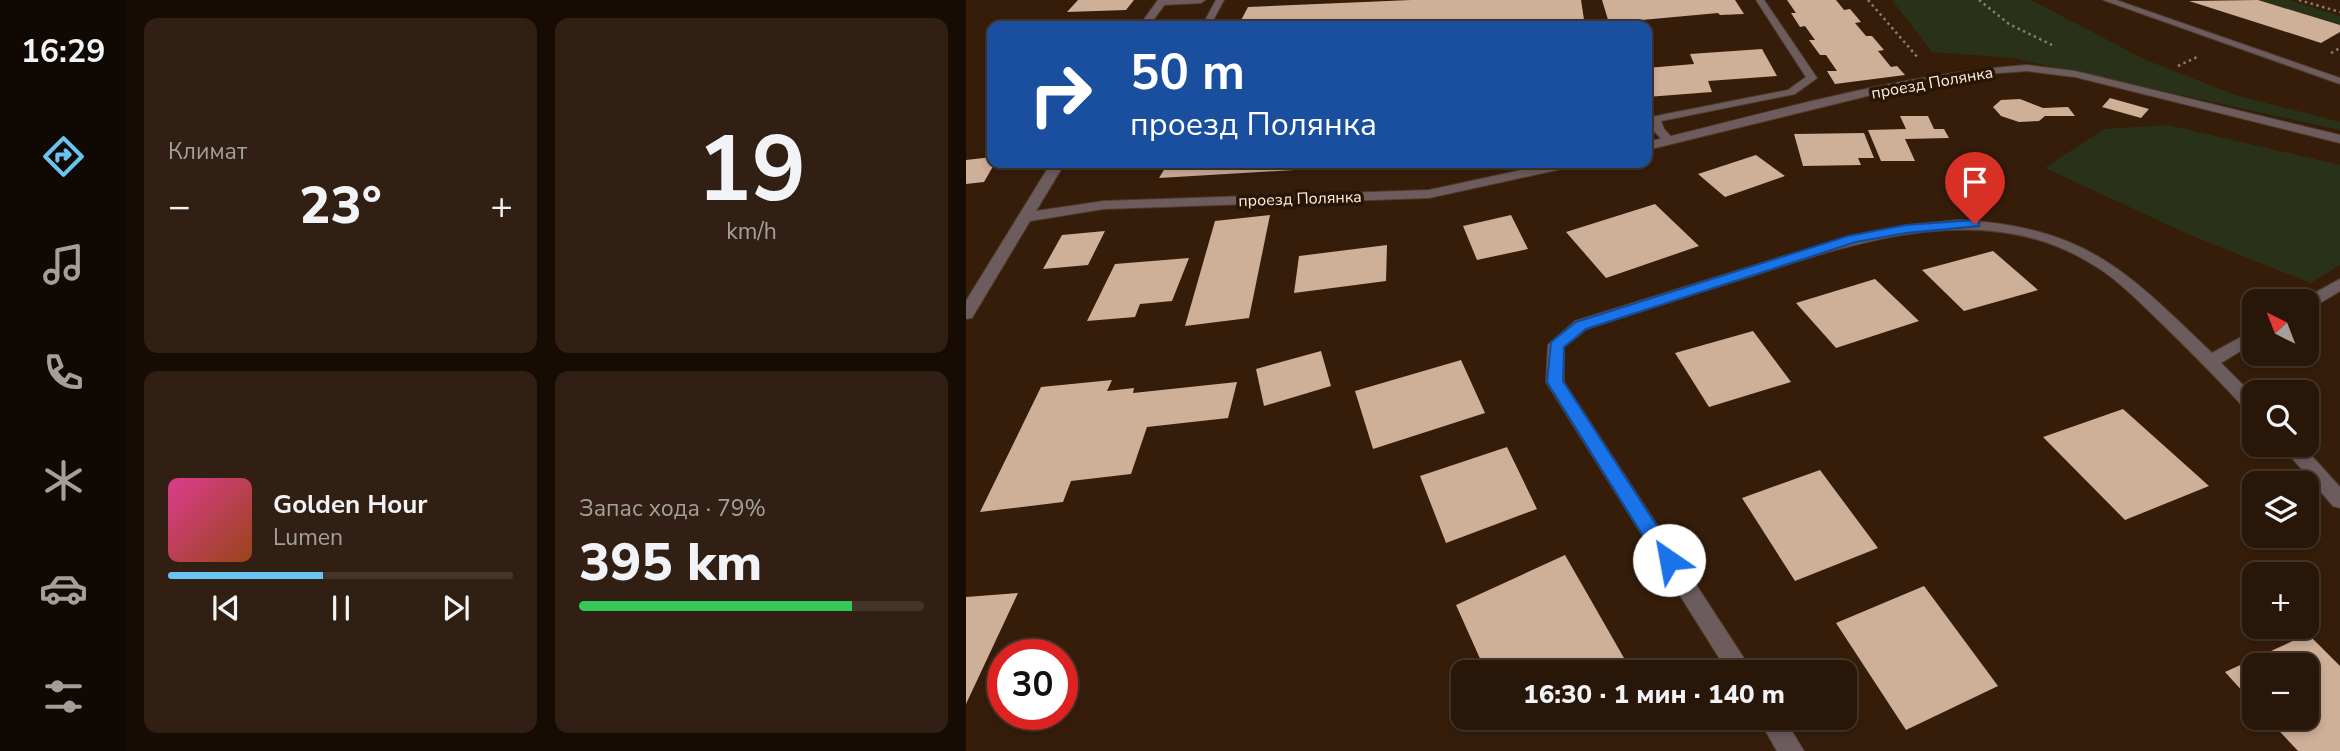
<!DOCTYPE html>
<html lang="ru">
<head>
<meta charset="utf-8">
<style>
	:root { --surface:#281608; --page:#301f12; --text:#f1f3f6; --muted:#a59f9c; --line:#443529; --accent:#69c4f1 }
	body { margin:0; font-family:"Nunito Sans",sans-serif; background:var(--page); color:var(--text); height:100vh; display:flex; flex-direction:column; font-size:26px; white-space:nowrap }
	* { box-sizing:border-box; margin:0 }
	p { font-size:23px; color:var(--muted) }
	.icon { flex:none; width:38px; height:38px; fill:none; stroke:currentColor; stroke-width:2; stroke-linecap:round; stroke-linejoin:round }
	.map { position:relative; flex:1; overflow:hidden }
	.panel { display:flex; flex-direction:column; gap:18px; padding:18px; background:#160c04; width:840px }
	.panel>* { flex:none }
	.banner { position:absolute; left:21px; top:21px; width:665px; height:147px; border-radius:14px; box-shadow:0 4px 10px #0003,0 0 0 2px var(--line); background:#1a4fa0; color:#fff; overflow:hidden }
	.needle { width:46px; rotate:318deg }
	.fabs { position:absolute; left:1276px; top:289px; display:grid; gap:14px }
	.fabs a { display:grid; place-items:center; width:77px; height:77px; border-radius:14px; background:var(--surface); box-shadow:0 4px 10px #0003,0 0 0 2px var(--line); font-size:35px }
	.speed { position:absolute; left:21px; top:639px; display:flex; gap:14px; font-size:35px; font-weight:700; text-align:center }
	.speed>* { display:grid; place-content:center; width:91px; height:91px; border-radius:50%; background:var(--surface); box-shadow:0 4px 10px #0003,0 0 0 2px var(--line); line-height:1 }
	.speed .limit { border:10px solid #d22; background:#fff; color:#111 }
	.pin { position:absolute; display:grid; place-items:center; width:60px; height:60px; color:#fff; margin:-72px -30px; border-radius:50% 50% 50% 0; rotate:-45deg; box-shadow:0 0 7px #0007 }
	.pin .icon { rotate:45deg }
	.me { position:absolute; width:77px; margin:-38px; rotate:327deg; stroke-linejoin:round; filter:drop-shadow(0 0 5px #0008) }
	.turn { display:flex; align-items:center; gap:24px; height:147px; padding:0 28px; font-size:32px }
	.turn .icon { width:91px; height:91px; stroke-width:2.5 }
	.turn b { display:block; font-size:49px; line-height:60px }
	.big { font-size:52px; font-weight:800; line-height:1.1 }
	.panel .tile { flex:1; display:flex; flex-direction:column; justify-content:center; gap:10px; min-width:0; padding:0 24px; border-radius:14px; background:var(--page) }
	.panel .dial { align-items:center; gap:0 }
	.dial b { font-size:91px; line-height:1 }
	.song { display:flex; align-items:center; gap:21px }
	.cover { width:84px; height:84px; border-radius:10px; background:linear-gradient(135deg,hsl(330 70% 55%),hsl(20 70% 35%)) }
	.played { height:7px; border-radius:4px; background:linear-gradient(90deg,var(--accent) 45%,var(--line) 45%) }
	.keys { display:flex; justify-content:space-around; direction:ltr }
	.heat { display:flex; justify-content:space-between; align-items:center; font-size:38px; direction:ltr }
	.charge { height:10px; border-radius:5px; background:linear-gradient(90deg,#34c759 79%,var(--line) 0) }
	.panel .tiles { flex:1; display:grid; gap:18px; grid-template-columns:repeat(2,1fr) }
	.trip { position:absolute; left:485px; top:660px; width:406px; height:70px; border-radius:14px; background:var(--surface); box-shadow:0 4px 10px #0003,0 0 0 2px var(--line); font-weight:800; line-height:70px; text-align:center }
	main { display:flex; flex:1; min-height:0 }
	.tabs { display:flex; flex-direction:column; width:126px; justify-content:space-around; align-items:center; background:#100903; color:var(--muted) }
	.tabs .icon { width:49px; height:49px }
	.tabs .active { color:var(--accent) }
	.tabs b { font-size:32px; color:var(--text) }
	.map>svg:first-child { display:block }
	.green { fill:#293218 }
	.building { fill:#ceaf98 }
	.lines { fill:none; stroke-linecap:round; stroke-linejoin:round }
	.service-casing { stroke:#513b29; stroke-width:2 }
	.minor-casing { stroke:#513b29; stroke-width:2 }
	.path { stroke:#8e7b6c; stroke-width:2.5; stroke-dasharray:2.5 3.5; stroke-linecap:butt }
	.service { fill:#6d5c5d; fill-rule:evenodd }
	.minor { fill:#6d5c5d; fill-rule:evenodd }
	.route { fill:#1a73e8; stroke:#114b97; stroke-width:2 }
	.labels { text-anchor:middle; stroke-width:7; stroke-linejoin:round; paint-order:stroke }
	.far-street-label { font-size:16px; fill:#fdf0e6; stroke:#2a1402 }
</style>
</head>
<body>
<main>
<nav class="tabs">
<b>16:29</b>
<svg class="icon active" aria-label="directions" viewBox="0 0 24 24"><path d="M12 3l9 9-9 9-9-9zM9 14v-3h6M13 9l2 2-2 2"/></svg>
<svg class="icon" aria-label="music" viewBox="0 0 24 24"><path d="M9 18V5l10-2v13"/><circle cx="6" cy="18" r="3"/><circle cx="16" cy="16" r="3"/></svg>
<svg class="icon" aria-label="phone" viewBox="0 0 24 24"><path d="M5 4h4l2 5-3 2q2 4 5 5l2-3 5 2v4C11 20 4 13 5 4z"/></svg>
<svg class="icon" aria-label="climate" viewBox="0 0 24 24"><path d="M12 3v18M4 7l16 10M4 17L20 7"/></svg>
<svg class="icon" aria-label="car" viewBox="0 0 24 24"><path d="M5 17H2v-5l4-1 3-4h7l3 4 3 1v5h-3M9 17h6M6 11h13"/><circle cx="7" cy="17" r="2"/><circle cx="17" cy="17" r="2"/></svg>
<svg class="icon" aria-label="filters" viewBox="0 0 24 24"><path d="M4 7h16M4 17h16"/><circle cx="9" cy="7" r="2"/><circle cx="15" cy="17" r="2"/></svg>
</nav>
<section class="panel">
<div class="tiles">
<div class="tile"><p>Климат</p>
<div class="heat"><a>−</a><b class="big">23°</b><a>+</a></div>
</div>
<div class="tile dial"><b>19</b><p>km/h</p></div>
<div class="tile">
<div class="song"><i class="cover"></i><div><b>Golden Hour</b><p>Lumen</p></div></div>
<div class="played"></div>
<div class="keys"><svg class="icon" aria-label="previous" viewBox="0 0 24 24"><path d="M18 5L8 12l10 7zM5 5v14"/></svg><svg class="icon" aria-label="pause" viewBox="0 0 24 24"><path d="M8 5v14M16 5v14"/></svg><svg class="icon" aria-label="next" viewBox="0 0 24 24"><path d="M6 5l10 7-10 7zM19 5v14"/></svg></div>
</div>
<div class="tile"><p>Запас хода · 79%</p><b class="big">395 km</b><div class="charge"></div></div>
</div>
</section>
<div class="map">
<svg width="1374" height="751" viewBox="0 0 1374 751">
	<rect width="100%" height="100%" fill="#351d0a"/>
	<path class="green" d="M926 0H1065L1180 60 1269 95 1374 122V130L1047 58 966 52Z
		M1292 0H1323L1374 16V25Z
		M1202 125 1374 165V265L1345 283 1224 235 1079 168 1138 129Z"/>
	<path class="building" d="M112 0H168L160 10 101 12Z
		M445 0H615L619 26H272L282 7Z
		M636 0H769L778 14 754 15 752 13 643 23Z
		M821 0H870L878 10 884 9 895 22 889 23 900 36H906L918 50 912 51 925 67 931 66 939 75 869 84 861 71H871L860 55H854L843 40H849L839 26 834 27 825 13H830Z
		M1292 0 1374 25V32L1355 43 1223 1Z
		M147 20 143 26H96L99 22Z
		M796 49 811 76 742 81 746 92 681 97V68L728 64 724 54Z
		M1144 98 1183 109 1175 118 1136 107Z
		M1054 99 1077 108 1102 107 1109 116H1079L1073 121 1053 122 1035 116 1027 107 1035 100Z
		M934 116H962L968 129H978L983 138 939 139 949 161H915L902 130 940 129Z
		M898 133 908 158H892L895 165 837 166 828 134Z
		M790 155 819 176 759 197 732 174Z
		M26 157V163H29L18 182 0 184V160Z
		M202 163H412V165L193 178Z
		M689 204 733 246 640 278 600 232Z
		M304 215 283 318 219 326 249 221Z
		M545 215 562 249 511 260 497 226Z
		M139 231 122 265 77 269 96 235Z
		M421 245 420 281 328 293 333 256Z
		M1027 251 1072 290 998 311 956 270Z
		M223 258 206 301 174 304 169 317 121 321 149 264Z
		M909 279 953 321 870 348 830 303Z
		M787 331 825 382 743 407 709 353Z
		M355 351 365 386 298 406 290 369Z
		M495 360 519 413 407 449 389 391Z
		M146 380 141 391 168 388 167 393 271 382 262 418 181 427 165 474 105 481 97 502 14 512 75 387Z
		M1157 409 1243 486 1159 520 1077 437Z
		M541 447 571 509 480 543 454 476Z
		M854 470 912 548 829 581 776 498Z
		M599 555 658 658 632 672H520L490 605Z
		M958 586 1032 686 940 730 870 623Z
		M52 593 0 704V597Z
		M1342 634 1374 666V751H1332L1301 718H1340V665H1288V704L1259 672Z"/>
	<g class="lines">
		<g class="service-casing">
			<path id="service" d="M193 0H239L235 3 196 5 192 2Z
				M250 0H258L244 26H236Z
				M790 0H798L851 78 829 94 695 121 698 129 709 141 699 143 687 130 684 119 685 117 822 90 840 77Z
				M1137 0H1150L1374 78V84Z"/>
		</g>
		<g class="minor-casing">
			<path id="minor" d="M192 0H202L183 26H173Z
				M1061 65 1109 71 1374 135V143L1109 77 1061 71 1006 75 930 89 681 150V142C806 112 932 74 1061 65Z
				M85 163H99L70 211 138 201 463 190 588 163H612L605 167 463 198 138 209 64 221 6 318 0 319V301Z
				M994 220C1119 227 1160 270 1246 353L1288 330V343L1255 363 1288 396V414L1282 412C1252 379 1221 348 1189 317 1169 298 1149 277 1124 263 1016 197 887 243 777 279 725 295 673 312 621 329L598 347V382L787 672H762L580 382 582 345 609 321 818 256 908 231 951 224Z
				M1374 279V291L1346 308 1340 309V301H1334Z
				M1314 444H1335L1374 487V508L1367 506Z
				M792 718H818L838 751H811Z"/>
		</g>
		<path class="path" d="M902 0 953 59
			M1013 0 1043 24 1086 45
			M1333 0 1374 12
			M1365 53 1374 48
			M1212 66 1233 56"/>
		<use href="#service" class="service"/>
		<use href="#minor" class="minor"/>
	</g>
	<path class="route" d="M1009 220 1013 221V226L940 233 890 242 620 329 598 347 597 381 713 560 710 566 703 569 696 566 581 382 585 342 610 322 882 236 940 225Z"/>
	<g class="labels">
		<g class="far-street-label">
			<text transform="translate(966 82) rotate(-10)" y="6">проезд Полянка</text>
			<text transform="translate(334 198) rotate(-2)" y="6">проезд Полянка</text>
		</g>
	</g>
</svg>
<div class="fabs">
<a><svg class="needle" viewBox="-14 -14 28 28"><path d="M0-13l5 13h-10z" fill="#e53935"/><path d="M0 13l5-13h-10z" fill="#a59f9c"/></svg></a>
<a><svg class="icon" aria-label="search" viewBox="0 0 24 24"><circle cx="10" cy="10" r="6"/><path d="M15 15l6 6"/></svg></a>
<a><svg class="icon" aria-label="layers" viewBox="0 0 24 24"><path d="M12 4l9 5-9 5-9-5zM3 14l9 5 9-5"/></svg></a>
<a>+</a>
<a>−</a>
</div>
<div class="speed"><div class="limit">30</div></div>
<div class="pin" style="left:1009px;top:224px;background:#d93025"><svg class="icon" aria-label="arrive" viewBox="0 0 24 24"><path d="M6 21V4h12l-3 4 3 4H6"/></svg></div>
<svg class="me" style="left:703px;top:560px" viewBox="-20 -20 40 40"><circle r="19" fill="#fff"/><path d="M0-13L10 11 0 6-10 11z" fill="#1a73e8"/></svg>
<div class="trip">16:30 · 1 мин · 140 m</div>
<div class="banner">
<div class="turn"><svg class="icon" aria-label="right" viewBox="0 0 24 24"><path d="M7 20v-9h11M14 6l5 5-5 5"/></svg><div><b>50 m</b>проезд Полянка</div></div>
</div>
</div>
</main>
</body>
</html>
